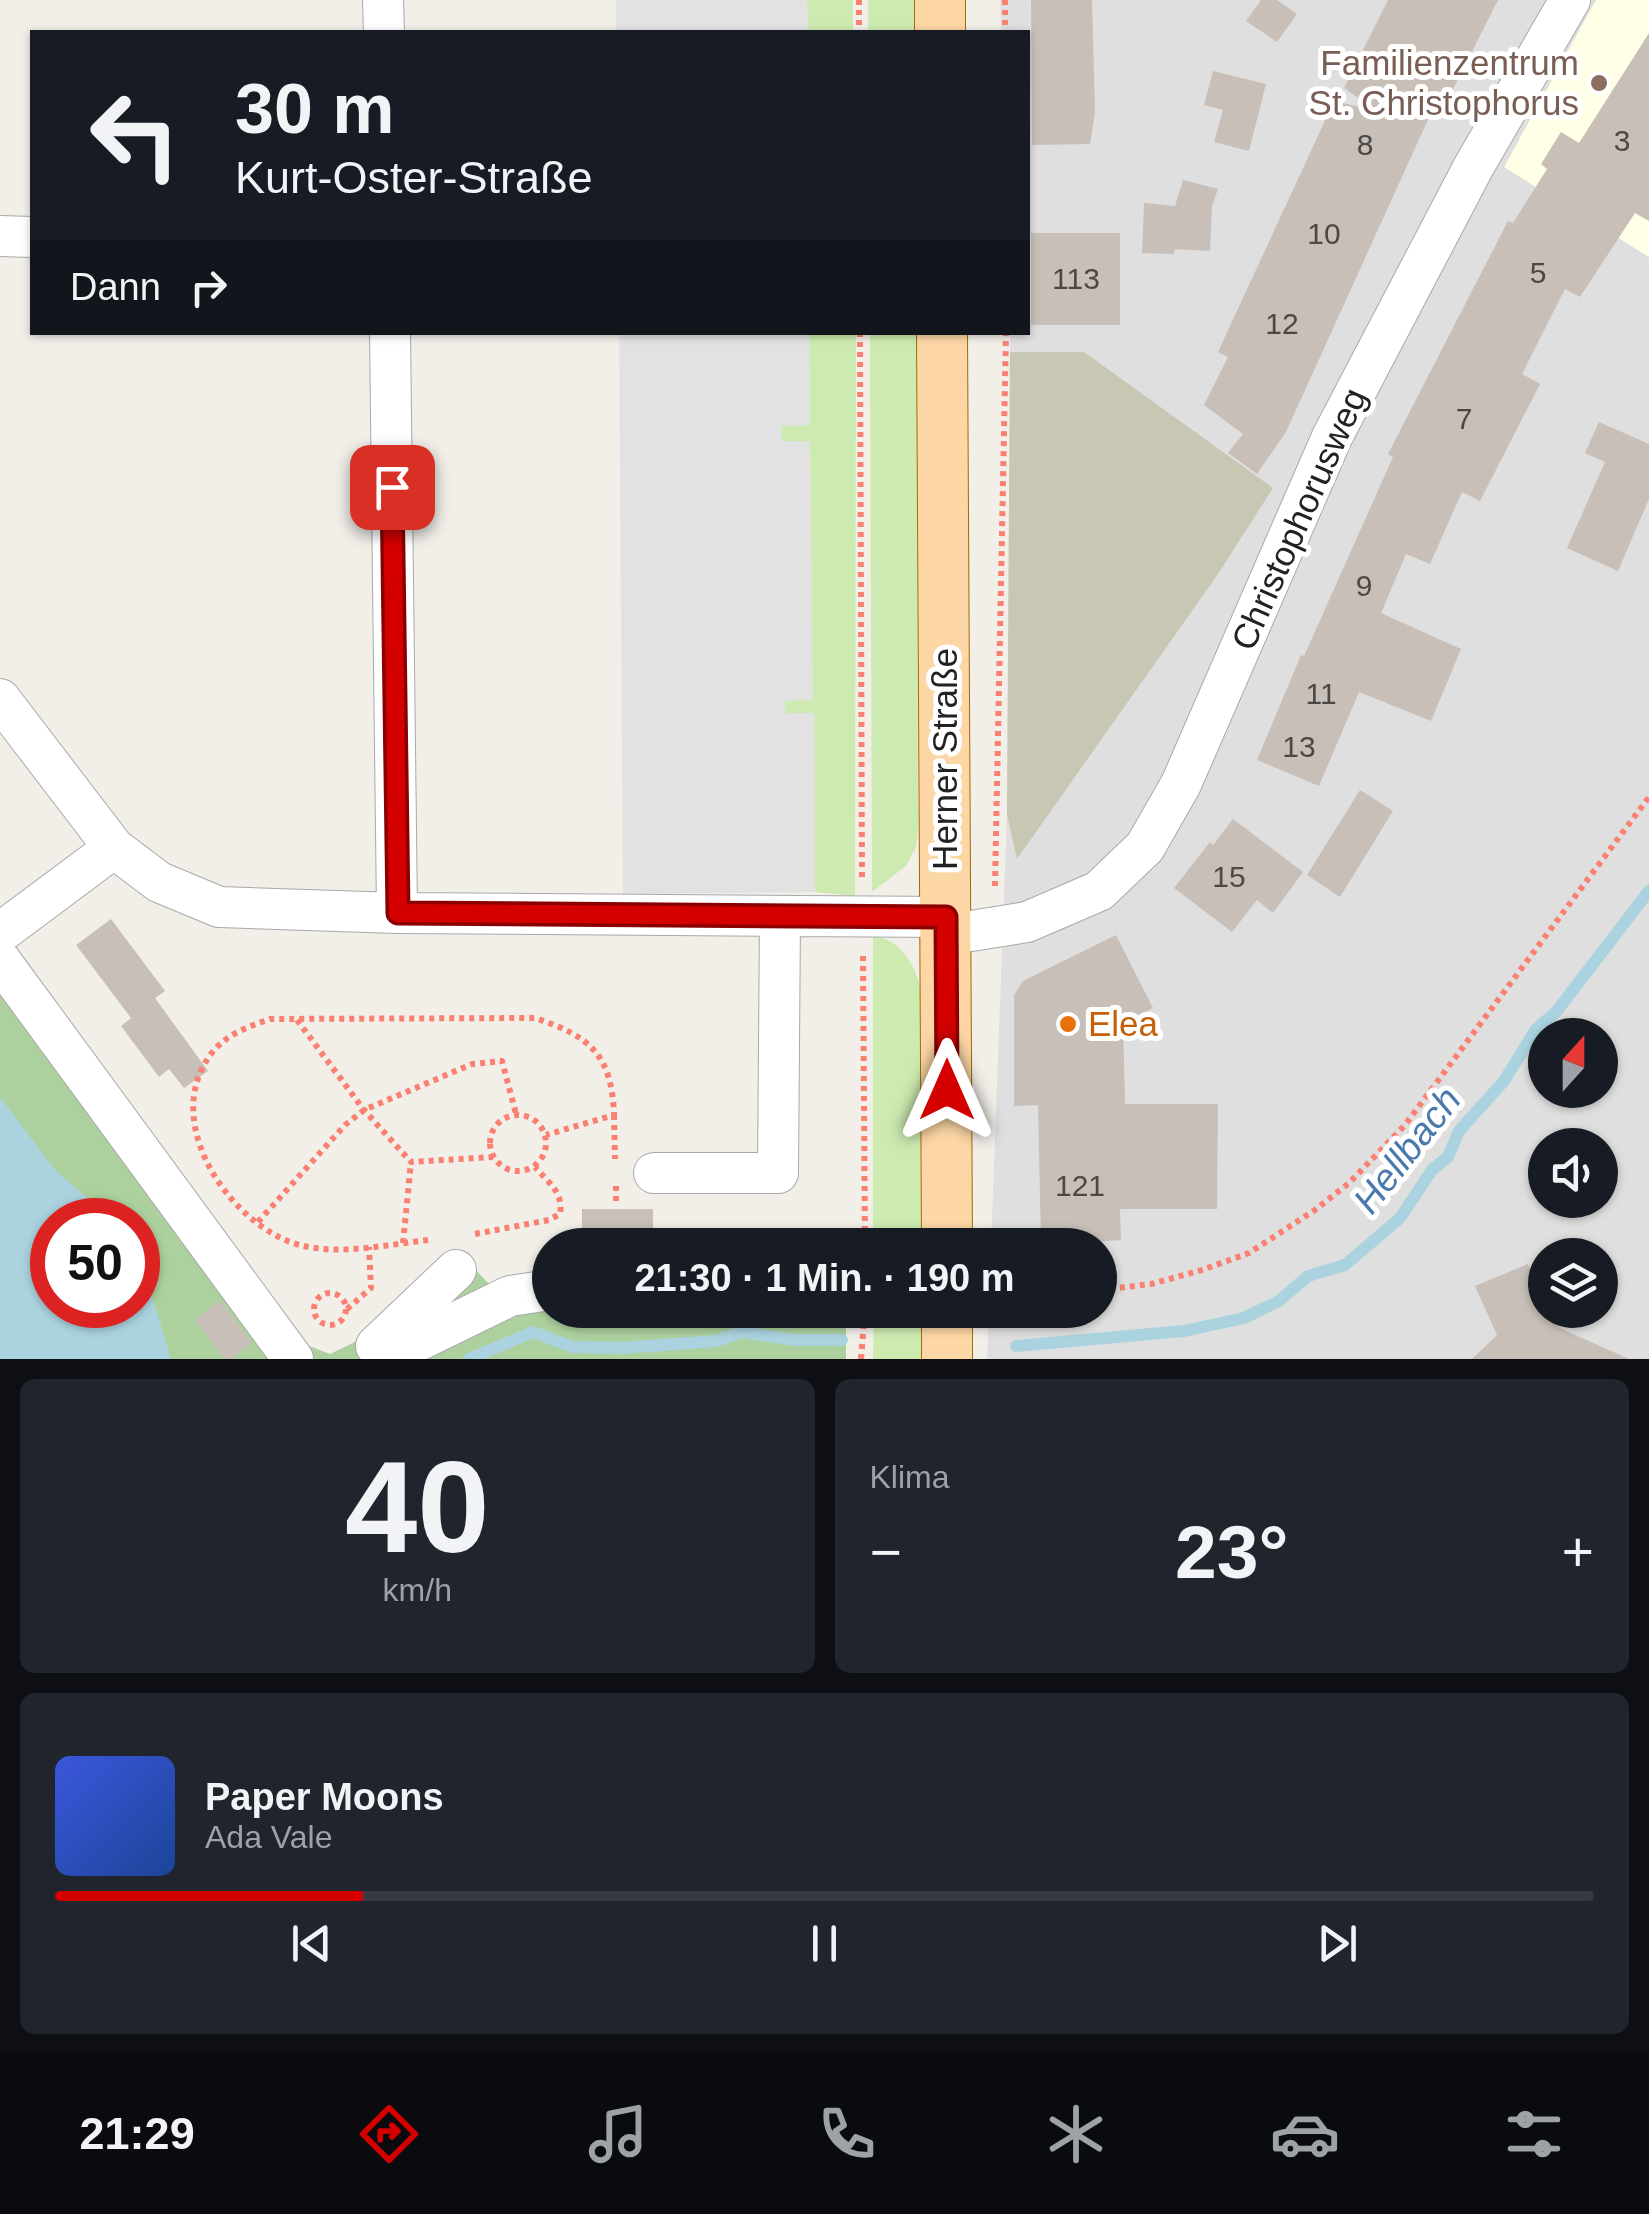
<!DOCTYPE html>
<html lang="de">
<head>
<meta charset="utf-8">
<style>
	:root { --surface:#171b24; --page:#20242c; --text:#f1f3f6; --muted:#9ea1a6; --line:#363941; --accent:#d40000 }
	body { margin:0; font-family:Helvetica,sans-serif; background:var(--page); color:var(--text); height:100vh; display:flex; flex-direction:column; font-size:38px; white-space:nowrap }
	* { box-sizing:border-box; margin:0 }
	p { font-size:32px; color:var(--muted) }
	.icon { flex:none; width:55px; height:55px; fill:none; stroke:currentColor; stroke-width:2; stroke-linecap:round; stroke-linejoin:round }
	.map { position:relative; height:1359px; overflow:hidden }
	.side { display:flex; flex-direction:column; gap:20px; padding:20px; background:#0d0f14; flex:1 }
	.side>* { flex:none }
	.hud { position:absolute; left:30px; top:30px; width:1000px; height:305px; border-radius:0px; box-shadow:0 2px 8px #0004; background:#171b24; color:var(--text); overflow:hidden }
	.needle { width:65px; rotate:21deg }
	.tools { position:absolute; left:1528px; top:1018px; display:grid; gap:20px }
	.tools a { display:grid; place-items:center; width:90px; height:90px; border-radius:50%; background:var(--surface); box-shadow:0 2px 8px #0004; font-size:50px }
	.speed { position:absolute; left:30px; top:1198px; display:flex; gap:20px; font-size:50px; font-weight:700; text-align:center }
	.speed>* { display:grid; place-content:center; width:130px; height:130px; border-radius:50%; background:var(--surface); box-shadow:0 2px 8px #0004; line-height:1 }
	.speed .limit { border:15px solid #d22; background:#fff; color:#111 }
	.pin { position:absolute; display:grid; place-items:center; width:85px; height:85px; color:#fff; margin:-42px; border-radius:20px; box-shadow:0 5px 15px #0006 }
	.me { position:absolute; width:110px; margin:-55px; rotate:0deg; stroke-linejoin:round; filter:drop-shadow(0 0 8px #0008) }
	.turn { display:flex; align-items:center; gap:35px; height:210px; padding:0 40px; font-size:45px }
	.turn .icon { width:130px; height:130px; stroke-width:2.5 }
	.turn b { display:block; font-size:70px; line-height:85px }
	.then { display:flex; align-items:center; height:95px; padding:0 40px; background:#0003; gap:20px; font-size:38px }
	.big { font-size:75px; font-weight:700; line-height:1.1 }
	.side .card { flex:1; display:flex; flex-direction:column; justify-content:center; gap:15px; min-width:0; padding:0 35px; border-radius:15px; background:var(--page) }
	.side .dial { align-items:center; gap:0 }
	.dial b { font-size:130px; line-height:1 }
	.song { display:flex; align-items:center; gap:30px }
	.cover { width:120px; height:120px; border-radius:15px; background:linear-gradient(135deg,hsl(230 70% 55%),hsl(220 70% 35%)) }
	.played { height:10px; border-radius:5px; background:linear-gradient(90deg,var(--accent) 20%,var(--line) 20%) }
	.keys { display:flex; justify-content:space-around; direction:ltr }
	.heat { display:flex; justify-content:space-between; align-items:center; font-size:55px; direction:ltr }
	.side .tiles { flex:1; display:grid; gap:20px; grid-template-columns:1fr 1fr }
	.card:last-child { grid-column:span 2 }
	.trip { position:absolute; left:532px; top:1228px; width:585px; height:100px; border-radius:50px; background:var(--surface); box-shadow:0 2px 8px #0004; font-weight:700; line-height:100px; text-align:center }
	.tabs { display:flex; height:160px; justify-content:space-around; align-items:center; background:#090b0e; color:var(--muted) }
	.tabs .icon { width:70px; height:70px }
	.tabs .current { color:var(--accent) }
	.tabs b { font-size:45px; color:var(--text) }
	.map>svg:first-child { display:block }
	.residential { fill:#e0dfdf; fill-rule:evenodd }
	.education { fill:#ffffe5 }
	.construction { fill:#c7c7b4 }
	.grass { fill:#cdebb0 }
	.forest { fill:#add19e; fill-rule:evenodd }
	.parking { fill:#e2e2e2 }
	.water { fill:#aad3df }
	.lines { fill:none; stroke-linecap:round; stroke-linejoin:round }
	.stream { stroke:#aad3df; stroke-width:12 }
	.building { fill:#c7bfb8 }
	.minor-casing { stroke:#a9a9a9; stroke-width:42 }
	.major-casing { stroke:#a06b00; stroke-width:52 }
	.path { stroke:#fa8072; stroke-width:6; stroke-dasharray:5 5; stroke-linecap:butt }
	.minor { stroke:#fff; stroke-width:40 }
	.major { stroke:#fcd6a4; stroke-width:50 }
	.route-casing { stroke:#8a0000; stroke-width:25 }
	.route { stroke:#d40000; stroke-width:18 }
	.education-dot { fill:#8d6e63; stroke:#fff; stroke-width:4 }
	.food-dot { fill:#e8710a; stroke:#fff; stroke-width:4 }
	.labels { text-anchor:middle; stroke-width:10; stroke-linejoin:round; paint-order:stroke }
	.number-label { font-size:30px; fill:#4b4948 }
	.education-label { font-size:35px; fill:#785e54; stroke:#fff; text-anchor:end }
	.street-label { font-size:35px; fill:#222; stroke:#fff }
	.food-label { font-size:35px; fill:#c56008; stroke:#fff; text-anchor:start }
	.water-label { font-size:38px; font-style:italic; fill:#4a7aab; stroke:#fff }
</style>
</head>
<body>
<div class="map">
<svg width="1649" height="1359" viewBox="0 0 1649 1359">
	<rect width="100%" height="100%" fill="#f2efe9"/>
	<path class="residential" d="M1000 0H1649V1359H987L989 1310H1100V1245H991L1007 815 1010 333 1028 332V32H1001ZM1545 1035H1600V1090H1545ZM1545 1145H1600V1200H1545ZM1545 1255H1600V1310H1545Z"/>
	<path class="education" d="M1596 0H1649V257L1504 167Z"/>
	<path class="construction" d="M1010 352H1084L1273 488 1218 574 1017 859 1007 815Z"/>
	<path class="grass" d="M807 0H853V32H808Z
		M868 0H916V32H868Z
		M809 333H856L855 896 815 892 814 713H785V700H812L810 441H781V425H810Z
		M870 333H917L918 828 916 847 906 866 872 892Z
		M873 934C900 942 913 960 920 986L921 1245H873Z
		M874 1310H922L921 1359H873Z"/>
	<path class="forest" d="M0 955 309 1346 330 1354 353 1343 457 1250 491 1286 550 1310H846V1359H0ZM52 1220H138V1305H52Z"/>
	<path class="parking" d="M616 0H807L808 32H616Z
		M619 333H809L810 425 781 426 782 441H810L813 700 785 701V713H814L815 892 623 894Z"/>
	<path class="water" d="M0 1097 55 1170 113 1220H52V1305H138V1263L149 1286 171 1359H0Z"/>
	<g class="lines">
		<path class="stream" d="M1016 1346 1184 1331 1244 1318 1279 1301 1308 1276 1345 1265 1400 1218 1432 1170 1448 1157 1459 1131 1504 1081 1536 1029 1556 1012 1649 891
			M469 1359 533 1332 573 1347 623 1348 716 1341 742 1332 795 1340H842"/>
	</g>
	<path class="building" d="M1031 0H1092L1095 112 1090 144 1032 145Z
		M1261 0H1277L1297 14 1277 42 1246 21Z
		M1388 0H1498L1451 93 1442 89 1286 432 1257 474 1228 453 1243 434 1204 405 1228 357 1218 352 1334 101 1377 111 1344 88Z
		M1649 33V221L1635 213 1580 297 1565 289 1522 374 1540 384 1480 501 1462 492 1430 564 1406 554 1381 613 1461 649 1431 721 1359 692 1319 786 1257 760 1301 655 1304 656 1393 457 1388 454 1508 221 1513 223 1547 169 1541 164 1561 132 1579 143Z
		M1213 71 1266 84 1249 151 1214 142 1223 110 1204 105Z
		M1183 180 1218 189 1212 206 1210 251 1175 249 1174 254 1142 253 1144 203 1175 206Z
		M1031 233H1120V325H1031Z
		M1599 422 1649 444V499L1618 571 1567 548 1605 462 1585 453Z
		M1360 790 1393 811 1340 897 1307 875Z
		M1233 819 1303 872 1273 913 1257 900 1232 932 1174 888 1210 842 1213 845Z
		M111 919 165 991 155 998 208 1071 184 1088 169 1069 159 1077 121 1026 131 1018 76 945Z
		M1116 935 1153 1008 1123 1023 1125 1104H1218L1217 1209H1120L1121 1240 1041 1245 1038 1105 1014 1106V995L1023 981Z
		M582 1209H653V1244L582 1245Z
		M1528 1264 1545 1310 1560 1328 1629 1359H1472L1497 1335 1475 1286Z
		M220 1300 252 1343 231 1359H225L195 1320Z"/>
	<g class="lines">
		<g class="minor-casing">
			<path id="minor" d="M383 0 384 32
				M0 236 32 237
				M390 332 397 913
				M0 699 114 848 159 882 219 907 397 913 946 917
				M0 933 114 848
				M946 935 1027 922 1099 891 1145 847 1181 784 1332 437 1474 166 1570 0
				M0 960 293 1359
				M654 1173H778L780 917
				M376 1346 456 1270
				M381 1359 510 1296 550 1290"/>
		</g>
		<g class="major-casing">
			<path id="major" d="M940 0V32
				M942 332 947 1245
				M947 1359V1310"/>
		</g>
		<path class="path" d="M859 0V32
			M1005 0V32
			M860 332 862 879
			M995 886 1006 332
			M863 956 865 1245
			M297 1020 364 1110 411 1162 493 1157
			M490 1143a28 28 0 1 1 56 0a28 28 0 1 1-56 0Z
			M614 1115 615 1159
			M616 1186V1203
			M258 1222 345 1125 364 1110 472 1064 502 1061 516 1114
			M475 1234 549 1220 560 1214C564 1193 548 1182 535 1167
			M428 1240C383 1245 326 1259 283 1239 221 1210 163 1118 211 1054 226 1034 248 1027 270 1019L535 1018C590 1036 612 1055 614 1115L546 1135
			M403 1243 411 1162
			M1100 1290 1151 1284 1202 1270 1249 1253 1315 1210 1349 1183 1405 1125 1649 797
			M314 1309a16 16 0 1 1 32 0a16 16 0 1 1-32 0Z
			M347 1309 371 1288 369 1247
			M861 1359 865 1310"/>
		<use href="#minor" class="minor"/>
		<use href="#major" class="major"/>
	</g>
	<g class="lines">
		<g class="route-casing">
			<path id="route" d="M392 487 398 913 946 917 947 1090"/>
		</g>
		<use href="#route" class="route"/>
	</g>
	<circle class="education-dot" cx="1599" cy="83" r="10"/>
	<circle class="food-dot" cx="1068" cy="1024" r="10"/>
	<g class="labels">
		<g class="number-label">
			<text x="1622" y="151">3</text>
			<text x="1365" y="155">8</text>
			<text x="1324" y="244">10</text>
			<text x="1538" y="283">5</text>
			<text x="1076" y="289">113</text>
			<text x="1282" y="334">12</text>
			<text x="1464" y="429">7</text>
			<text x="1364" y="596">9</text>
			<text x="1321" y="704">11</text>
			<text x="1299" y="757">13</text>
			<text x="1229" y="887">15</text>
			<text x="1080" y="1196">121</text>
		</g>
		<g class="education-label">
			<text x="1579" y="75">Familienzentrum<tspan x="1579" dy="40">St. Christophorus</tspan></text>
		</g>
		<g class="street-label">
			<text transform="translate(1299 519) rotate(-66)" y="12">Christophorusweg</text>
			<text transform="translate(945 759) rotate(-90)" y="12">Herner Straße</text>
		</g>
		<g class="food-label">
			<text x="1088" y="1036">Elea</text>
		</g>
		<g class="water-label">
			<text transform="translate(1407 1150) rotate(-52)" y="13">Hellbach</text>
		</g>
	</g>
</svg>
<div class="tools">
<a><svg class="needle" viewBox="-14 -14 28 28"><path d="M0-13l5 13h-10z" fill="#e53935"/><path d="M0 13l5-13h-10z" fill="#9ea1a6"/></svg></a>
<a><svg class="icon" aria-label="sound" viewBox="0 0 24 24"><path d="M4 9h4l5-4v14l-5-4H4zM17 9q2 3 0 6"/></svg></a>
<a><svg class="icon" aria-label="layers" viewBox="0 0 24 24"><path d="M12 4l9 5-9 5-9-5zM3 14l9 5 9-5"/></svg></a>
</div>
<div class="speed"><div class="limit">50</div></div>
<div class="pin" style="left:392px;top:487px;background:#d93025"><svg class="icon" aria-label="arrive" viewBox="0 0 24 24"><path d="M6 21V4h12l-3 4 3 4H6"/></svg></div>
<svg class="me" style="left:947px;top:1090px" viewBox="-20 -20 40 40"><path d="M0-17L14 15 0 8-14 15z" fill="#d40000" stroke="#fff" stroke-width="4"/></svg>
<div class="trip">21:30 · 1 Min. · 190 m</div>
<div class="hud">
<div class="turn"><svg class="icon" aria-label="left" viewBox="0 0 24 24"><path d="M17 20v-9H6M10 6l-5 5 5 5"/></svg><div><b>30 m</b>Kurt-Oster-Straße</div></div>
<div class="then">Dann<svg class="icon" aria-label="right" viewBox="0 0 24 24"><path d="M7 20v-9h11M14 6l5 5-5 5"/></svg></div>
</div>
</div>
<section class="side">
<div class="tiles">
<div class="card dial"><b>40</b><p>km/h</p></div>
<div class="card"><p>Klima</p>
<div class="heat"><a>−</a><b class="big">23°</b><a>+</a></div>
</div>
<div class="card">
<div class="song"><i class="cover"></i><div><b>Paper Moons</b><p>Ada Vale</p></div></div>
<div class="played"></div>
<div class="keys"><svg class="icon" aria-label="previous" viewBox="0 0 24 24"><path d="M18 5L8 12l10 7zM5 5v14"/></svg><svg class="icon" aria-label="pause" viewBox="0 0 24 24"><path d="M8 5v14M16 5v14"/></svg><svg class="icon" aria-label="next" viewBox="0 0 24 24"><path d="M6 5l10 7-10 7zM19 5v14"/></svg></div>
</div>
</div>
</section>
<nav class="tabs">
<b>21:29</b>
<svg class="icon current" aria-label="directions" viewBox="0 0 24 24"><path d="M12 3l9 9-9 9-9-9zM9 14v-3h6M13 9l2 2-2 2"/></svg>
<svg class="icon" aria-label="music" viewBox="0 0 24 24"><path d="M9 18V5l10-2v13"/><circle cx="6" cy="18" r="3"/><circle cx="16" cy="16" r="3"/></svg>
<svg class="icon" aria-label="phone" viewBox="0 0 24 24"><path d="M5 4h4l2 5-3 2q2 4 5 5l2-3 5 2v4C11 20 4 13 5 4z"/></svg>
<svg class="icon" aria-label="climate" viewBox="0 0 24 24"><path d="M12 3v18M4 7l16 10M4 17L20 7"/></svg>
<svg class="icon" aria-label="car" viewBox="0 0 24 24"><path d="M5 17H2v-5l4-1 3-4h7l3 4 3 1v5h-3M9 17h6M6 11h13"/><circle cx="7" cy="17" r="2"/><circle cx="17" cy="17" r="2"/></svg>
<svg class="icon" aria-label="filters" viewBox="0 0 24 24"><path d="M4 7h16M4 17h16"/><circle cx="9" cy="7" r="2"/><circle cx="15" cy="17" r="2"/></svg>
</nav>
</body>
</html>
